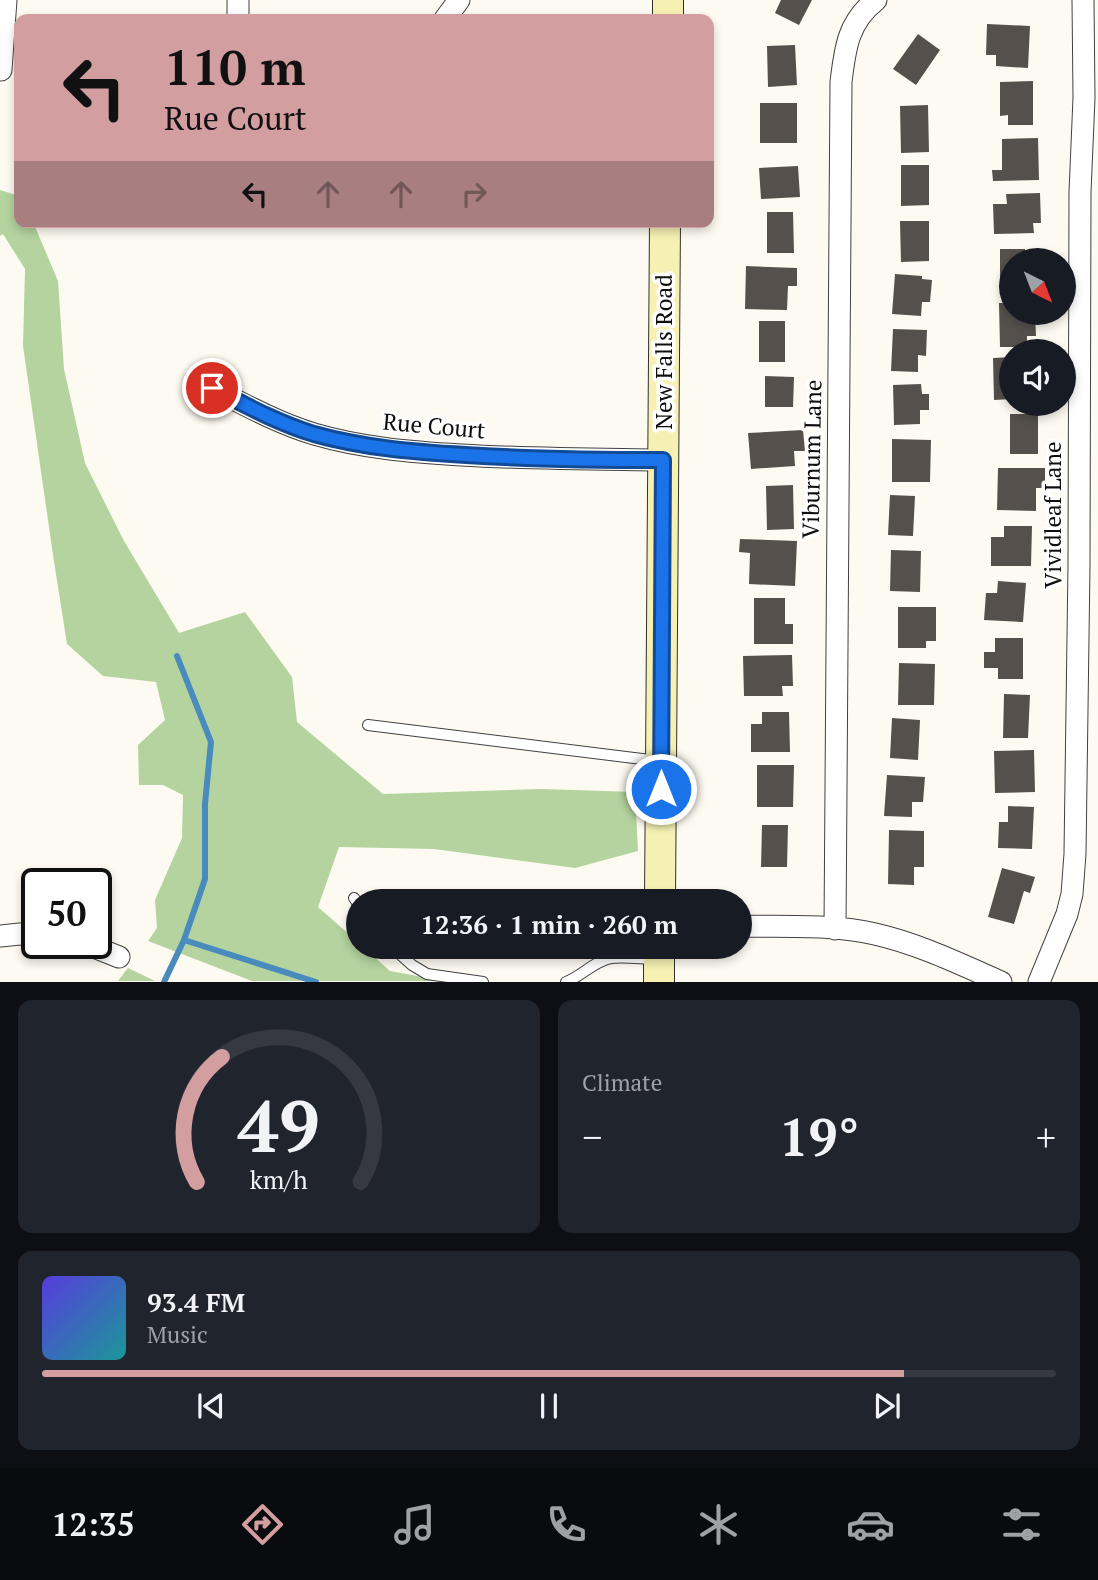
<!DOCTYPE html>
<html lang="en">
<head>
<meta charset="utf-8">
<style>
	:root { --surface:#171b24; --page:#20242c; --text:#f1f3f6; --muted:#9ea1a6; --line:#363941; --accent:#d39ea0 }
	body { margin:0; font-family:"PT Serif",serif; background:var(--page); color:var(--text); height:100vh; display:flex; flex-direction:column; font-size:26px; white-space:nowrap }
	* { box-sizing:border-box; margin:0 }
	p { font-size:23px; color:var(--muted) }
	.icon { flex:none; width:38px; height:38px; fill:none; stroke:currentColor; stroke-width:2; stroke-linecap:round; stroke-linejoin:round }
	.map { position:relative; height:982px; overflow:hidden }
	.drawer { display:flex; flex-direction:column; gap:18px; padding:18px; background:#0d0f14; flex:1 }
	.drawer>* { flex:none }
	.hud { position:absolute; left:14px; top:14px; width:700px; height:214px; border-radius:14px; box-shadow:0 4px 10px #0003; background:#d39ea0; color:#111; overflow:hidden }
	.needle { width:46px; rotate:138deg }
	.buttons { position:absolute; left:999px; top:248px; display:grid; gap:14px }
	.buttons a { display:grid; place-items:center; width:77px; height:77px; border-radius:50%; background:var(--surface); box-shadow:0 4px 10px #0003; font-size:35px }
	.speed { position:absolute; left:21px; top:868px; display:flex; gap:14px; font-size:35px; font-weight:700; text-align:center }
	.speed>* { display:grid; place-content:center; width:91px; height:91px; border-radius:50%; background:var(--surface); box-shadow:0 4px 10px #0003; line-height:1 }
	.speed .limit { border:4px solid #111; border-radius:10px; background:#fff; color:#111 }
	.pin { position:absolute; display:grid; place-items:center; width:60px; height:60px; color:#fff; margin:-30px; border:4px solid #fff; border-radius:50%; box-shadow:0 2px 7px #0007 }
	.me { position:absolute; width:77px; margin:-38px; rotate:0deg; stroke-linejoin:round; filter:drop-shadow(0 0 5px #0008) }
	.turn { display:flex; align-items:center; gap:24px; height:147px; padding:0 35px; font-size:32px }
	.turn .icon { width:91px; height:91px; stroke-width:2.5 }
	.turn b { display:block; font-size:49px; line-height:60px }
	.lanes { display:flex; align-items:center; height:66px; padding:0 35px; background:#0003; justify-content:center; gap:35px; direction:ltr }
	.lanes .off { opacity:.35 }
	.big { font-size:52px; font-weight:600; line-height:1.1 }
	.drawer .tile { flex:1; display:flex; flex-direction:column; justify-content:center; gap:10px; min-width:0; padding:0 24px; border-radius:14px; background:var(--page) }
	.drawer .dial { align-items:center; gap:0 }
	.dial svg { height:182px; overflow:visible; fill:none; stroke:var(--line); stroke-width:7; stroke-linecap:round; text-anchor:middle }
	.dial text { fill:var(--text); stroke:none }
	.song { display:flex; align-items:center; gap:21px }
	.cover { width:84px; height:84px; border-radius:10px; background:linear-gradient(135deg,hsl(250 70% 55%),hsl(180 70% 35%)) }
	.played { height:7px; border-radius:4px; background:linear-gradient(90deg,var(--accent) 85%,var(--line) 85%) }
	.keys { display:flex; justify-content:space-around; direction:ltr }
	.heat { display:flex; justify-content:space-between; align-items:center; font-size:38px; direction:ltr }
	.drawer .tiles { flex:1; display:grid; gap:18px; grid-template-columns:1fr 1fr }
	.tile:last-child { grid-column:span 2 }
	.trip { position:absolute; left:346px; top:889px; width:406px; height:70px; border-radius:35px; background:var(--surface); box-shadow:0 4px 10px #0003; font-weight:600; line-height:70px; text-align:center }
	.dock { display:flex; height:112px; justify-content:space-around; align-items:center; background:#090b0e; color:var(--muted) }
	.dock .icon { width:49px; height:49px }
	.dock .current { color:var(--accent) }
	.dock b { font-size:32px; color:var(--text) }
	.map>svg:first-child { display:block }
	.forest { fill:#b4d39f }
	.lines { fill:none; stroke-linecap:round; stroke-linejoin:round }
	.stream { stroke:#4a8bbe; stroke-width:6 }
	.building { fill:#55504c }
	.lane-casing { stroke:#414141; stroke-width:12 }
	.street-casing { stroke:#414141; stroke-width:23 }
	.secondary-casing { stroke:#303030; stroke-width:32 }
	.lane { stroke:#fff; stroke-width:10 }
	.street { stroke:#fff; stroke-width:21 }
	.secondary { stroke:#f6f1b3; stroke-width:30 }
	.route-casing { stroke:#114b97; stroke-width:18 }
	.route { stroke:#1a73e8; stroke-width:12 }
	.labels { text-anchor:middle; stroke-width:7; stroke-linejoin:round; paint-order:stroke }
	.street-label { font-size:23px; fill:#0e0e0e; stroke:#fff }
</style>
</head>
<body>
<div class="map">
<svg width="1098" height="982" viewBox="0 0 1098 982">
	<rect width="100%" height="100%" fill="#fdfbf1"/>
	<path class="forest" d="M0 190 19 196V222H33L58 281 64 369 85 463 124 541 179 633 245 612 292 677 297 722 383 794 542 789 635 792 638 851 575 868 434 849 339 847 318 907 359 943V947H363L390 971 445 981H252L148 941 157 928 155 900 182 838 183 795 163 785H139L138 745 165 720 156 682 103 676 67 644 53 555 23 346 25 269 3 234 0 236Z
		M128 968 155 981H118Z"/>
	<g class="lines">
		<path class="stream" d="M177 656 211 742 205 804V879L184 940
			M164 982 184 940 316 982"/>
	</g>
	<path class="building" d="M781 0H812L799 25 775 13Z
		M987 24 1030 26 1028 68 996 66V55H986Z
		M918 34 940 50 916 85 893 69Z
		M795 45 797 85 768 87 767 46Z
		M1033 81V125H1008V115L1000 116V82Z
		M760 103H797V143H760Z
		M928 105 929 152 901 153 900 106Z
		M1038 138 1039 180 993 181 992 170H1002V139Z
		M901 165H929V205L901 206Z
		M798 166 800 197 761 199 759 168Z
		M1040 193 1041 223H1033L1034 233 994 234 993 204H1007L1006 194Z
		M767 212H793L794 253H767Z
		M900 221H929V261L901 262Z
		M1000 249H1025V261H1012V289H1000Z
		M746 266 797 268V286H788L787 310 745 309Z
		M895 274 922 276V279L932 280 930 302H922L921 316 892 314Z
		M999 303H1012V313H1035L1036 336H1027V347H1000Z
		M759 321H785V362H759Z
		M893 329 927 330 926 356 918 355V372L891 371Z
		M1012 357V399L994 400 993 358Z
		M765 376 794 377 793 407H765Z
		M921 384 922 394H929V410H920V424L894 425 893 385Z
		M1010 414H1038V454H1010Z
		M803 430 805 451H794L795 466 751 469 748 433Z
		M892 439 931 440 930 482H892Z
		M998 468H1045V488H1036V511L997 510Z
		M793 485 794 529 767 530 766 486Z
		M890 495 915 496 913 536 888 535Z
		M1004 526H1032L1031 566H991V537H1004Z
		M740 539 797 541 795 586 749 584 750 553 739 552Z
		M891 550 921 551 920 592 890 591Z
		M998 581 1026 583 1023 622 984 620 986 593H997Z
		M754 598H785V624H793V644H754Z
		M898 607H936V641H926V648H898Z
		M995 638H1023V679H998V668H984V652H995Z
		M792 655 793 686H782L783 696H744L743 656Z
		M899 663 935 664 934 705H898Z
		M1004 694 1030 695 1028 738H1003Z
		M762 712H789L790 752H751V724H762Z
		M892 718 920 720 918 760 890 758Z
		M1034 750 1035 792 995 793 994 751Z
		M757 765H794L793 807H757Z
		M887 775 925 777 923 802H912V817L884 816Z
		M1008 806 1034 807 1032 849 998 848 999 822H1008Z
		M762 825H788L787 867H761Z
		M889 830 924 831V867H914V885L888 884Z
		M1002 868 1035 877 1030 893 1024 891 1014 924 988 917Z"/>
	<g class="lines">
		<g class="lane-casing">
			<path id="lane" d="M368 725 658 761
				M354 898 359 905
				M392 947 412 965 427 974 483 982
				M566 982C582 976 594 961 611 958 624 956 643 959 657 959"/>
		</g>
		<g class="street-casing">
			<path id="street" d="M238 19V0
				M445 19 459 0
				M1 70 6 0
				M212 388C245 405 278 423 314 434 362 448 411 452 461 455 529 459 596 459 663 460
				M740 926C785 927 832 924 875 934 919 944 960 964 1001 982
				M835 929 841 82C845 48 848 22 876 0
				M0 936 20 934 37 936
				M84 943 119 957
				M1039 982 1067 914 1072 894 1075 854 1079 565 1080 192 1084 98 1083 0"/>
		</g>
		<g class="secondary-casing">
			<path id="secondary" d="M668 19V0
				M660 901 665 222
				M659 982V947"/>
		</g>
		<use href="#lane" class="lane"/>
		<use href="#street" class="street"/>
		<use href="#secondary" class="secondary"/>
	</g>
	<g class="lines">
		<g class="route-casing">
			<path id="route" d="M212 388C245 405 278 423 314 434 364 448 415 452 466 455 532 459 598 460 663 460L661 789"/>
		</g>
		<use href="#route" class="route"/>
	</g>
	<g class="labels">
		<g class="street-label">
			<text transform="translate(664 352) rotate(-90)" y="8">New Falls Road</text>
			<text transform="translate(434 426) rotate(5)" y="8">Rue Court</text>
			<text transform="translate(812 459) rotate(-89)" y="8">Viburnum Lane</text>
			<text transform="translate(1053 515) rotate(-90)" y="8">Vividleaf Lane</text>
		</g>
	</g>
</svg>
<div class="buttons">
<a><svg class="needle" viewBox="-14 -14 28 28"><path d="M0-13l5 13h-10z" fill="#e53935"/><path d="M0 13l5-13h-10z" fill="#9ea1a6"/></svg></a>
<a><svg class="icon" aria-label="sound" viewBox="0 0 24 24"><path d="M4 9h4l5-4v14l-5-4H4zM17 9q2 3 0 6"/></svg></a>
</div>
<div class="speed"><div class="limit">50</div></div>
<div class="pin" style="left:212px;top:388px;background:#d93025"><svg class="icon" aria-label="arrive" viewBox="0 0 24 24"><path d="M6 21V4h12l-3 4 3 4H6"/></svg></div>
<svg class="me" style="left:661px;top:789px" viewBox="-20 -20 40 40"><circle r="17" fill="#1a73e8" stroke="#fff" stroke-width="3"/><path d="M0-11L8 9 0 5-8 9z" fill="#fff"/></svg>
<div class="trip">12:36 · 1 min · 260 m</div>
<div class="hud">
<div class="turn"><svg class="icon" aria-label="left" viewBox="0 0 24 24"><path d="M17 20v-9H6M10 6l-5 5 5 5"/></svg><div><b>110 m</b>Rue Court</div></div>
<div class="lanes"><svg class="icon" aria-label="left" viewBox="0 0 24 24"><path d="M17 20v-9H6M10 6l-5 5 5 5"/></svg><svg class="icon off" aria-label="ahead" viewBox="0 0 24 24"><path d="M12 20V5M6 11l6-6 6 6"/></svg><svg class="icon off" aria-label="ahead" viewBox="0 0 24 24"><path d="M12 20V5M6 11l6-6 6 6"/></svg><svg class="icon off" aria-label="right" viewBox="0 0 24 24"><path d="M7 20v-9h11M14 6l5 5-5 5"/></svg></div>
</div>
</div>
<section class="drawer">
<div class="tiles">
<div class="tile dial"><svg viewBox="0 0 100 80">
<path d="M14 69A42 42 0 1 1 86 69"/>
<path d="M14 69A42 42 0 0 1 25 14" stroke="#d39ea0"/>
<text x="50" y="56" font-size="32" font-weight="700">49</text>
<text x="50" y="72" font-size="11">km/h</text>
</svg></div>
<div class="tile"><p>Climate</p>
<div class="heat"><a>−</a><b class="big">19°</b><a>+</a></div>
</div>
<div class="tile">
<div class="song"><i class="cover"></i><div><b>93.4 FM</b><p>Music</p></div></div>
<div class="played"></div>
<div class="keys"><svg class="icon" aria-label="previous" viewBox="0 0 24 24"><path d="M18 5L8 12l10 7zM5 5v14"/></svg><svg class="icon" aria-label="pause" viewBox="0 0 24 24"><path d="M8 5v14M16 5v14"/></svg><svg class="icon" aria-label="next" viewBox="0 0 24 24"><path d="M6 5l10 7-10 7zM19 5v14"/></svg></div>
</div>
</div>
</section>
<nav class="dock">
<b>12:35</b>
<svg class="icon current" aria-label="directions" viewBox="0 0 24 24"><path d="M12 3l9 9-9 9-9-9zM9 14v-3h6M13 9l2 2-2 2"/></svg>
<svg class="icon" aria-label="music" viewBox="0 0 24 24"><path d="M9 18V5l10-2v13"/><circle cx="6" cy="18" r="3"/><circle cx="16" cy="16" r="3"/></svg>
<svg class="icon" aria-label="phone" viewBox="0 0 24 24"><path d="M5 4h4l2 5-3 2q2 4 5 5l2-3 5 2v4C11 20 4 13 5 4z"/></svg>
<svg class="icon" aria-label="climate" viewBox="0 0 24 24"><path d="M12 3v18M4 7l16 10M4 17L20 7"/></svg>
<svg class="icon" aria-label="car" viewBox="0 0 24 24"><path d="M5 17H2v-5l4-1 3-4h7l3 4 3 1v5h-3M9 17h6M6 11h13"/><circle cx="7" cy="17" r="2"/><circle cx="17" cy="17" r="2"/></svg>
<svg class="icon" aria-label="filters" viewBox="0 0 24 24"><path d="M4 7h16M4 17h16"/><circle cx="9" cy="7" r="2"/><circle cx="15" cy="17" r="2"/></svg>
</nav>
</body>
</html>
